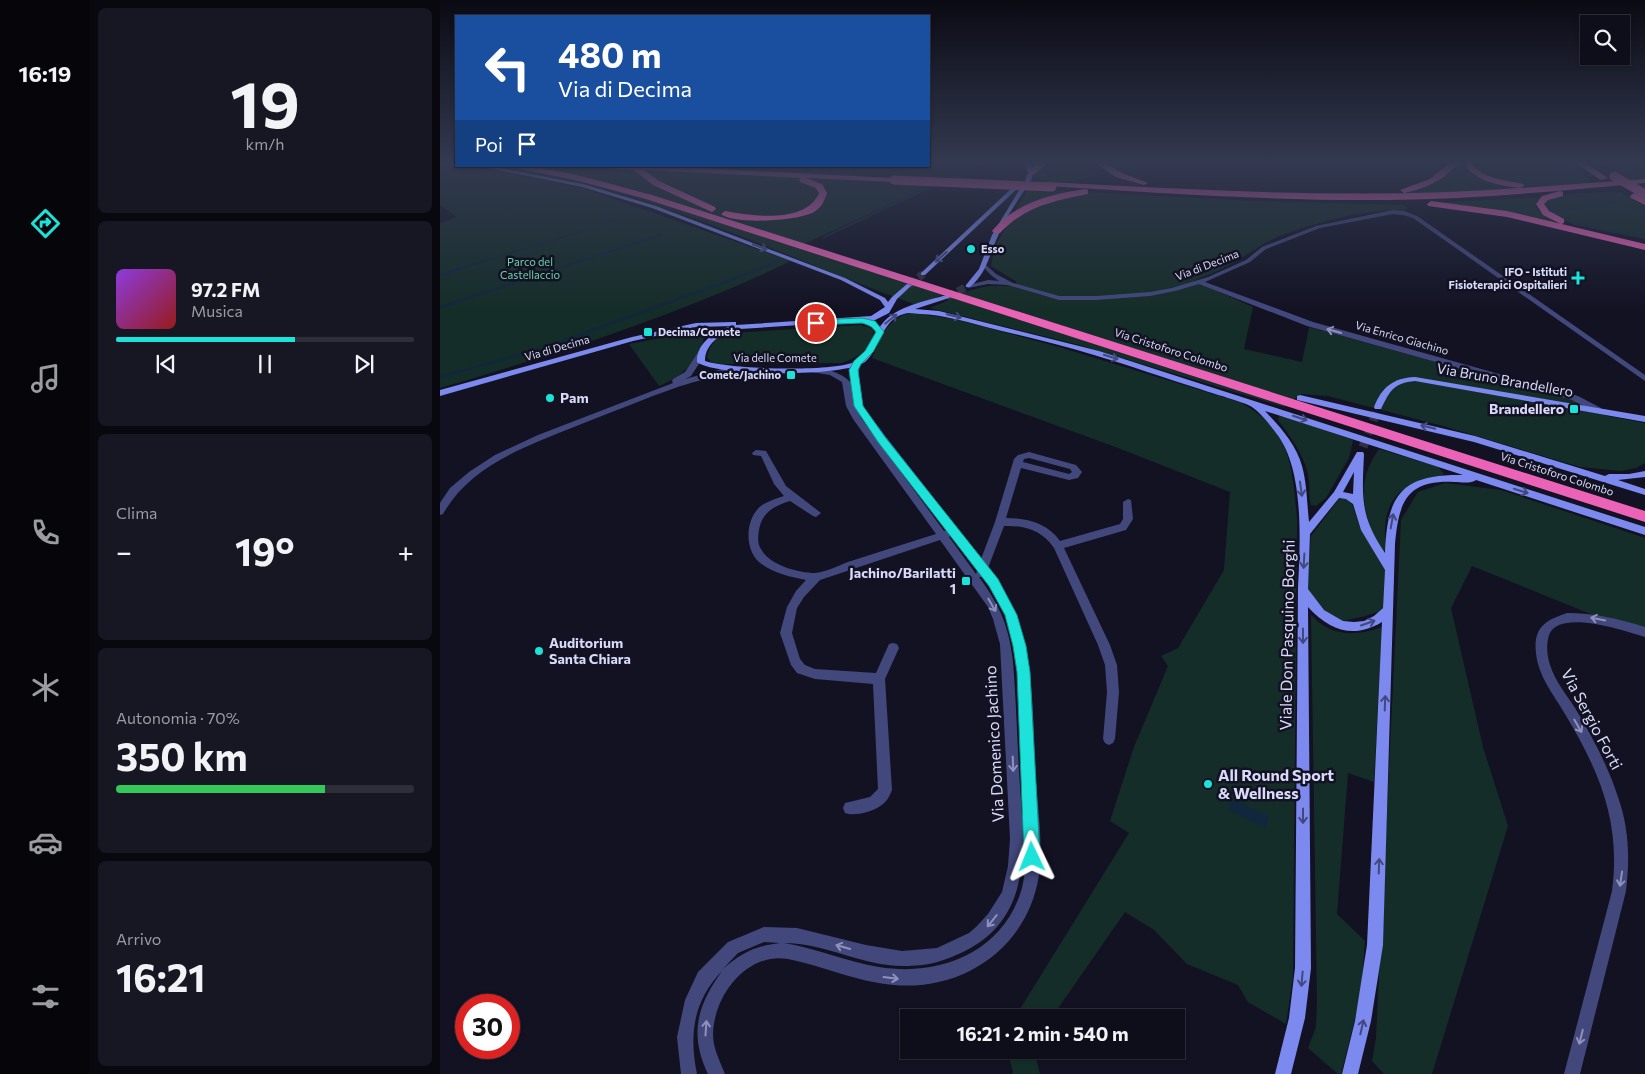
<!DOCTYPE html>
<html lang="it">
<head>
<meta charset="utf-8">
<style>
	:root { --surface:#0e0e1a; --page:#171723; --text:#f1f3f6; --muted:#9b9ca2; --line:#2e2e39; --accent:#1de2da }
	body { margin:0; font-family:Commissioner,sans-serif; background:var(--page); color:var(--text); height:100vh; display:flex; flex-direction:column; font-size:19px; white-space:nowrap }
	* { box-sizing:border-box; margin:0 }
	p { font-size:16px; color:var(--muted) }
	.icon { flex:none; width:28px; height:28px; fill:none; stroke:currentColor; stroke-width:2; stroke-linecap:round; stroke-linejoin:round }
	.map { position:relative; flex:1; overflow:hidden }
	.panel { display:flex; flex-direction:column; gap:8px; padding:8px; background:#08080e; width:350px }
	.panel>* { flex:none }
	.banner { position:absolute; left:15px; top:15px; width:475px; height:152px; border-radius:0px; box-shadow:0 1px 4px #0004,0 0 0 1px var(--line); background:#1a4fa0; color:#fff; overflow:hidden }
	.fabs { position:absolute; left:1140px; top:15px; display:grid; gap:10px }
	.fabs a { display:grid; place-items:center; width:50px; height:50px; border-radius:0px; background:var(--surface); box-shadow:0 1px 4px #0004,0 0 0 1px var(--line); font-size:25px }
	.speed { position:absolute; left:15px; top:994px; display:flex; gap:10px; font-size:25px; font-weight:700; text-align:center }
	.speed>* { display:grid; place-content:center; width:65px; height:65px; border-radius:50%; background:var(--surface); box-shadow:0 1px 4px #0004,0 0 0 1px var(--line); line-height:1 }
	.speed .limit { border:8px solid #d22; background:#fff; color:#111 }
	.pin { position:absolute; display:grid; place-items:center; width:42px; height:42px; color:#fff; margin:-21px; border:2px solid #fff; border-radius:50%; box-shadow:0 1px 5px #0007 }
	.me { position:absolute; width:55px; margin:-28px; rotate:358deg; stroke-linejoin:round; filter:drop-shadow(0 0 4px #0008) }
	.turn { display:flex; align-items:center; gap:18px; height:105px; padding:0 20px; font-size:22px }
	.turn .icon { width:65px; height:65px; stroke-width:2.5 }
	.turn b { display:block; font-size:35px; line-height:42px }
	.then { display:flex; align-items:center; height:48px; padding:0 20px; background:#0003; gap:10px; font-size:19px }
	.big { font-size:38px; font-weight:700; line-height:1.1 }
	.panel .tile { flex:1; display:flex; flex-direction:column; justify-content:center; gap:8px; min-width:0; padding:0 18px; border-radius:8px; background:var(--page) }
	.panel .dial { align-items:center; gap:0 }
	.dial b { font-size:65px; line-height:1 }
	.song { display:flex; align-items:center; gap:15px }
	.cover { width:60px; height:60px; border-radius:8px; background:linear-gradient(135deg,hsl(270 70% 55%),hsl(0 70% 35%)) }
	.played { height:5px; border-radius:2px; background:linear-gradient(90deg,var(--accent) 60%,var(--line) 60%) }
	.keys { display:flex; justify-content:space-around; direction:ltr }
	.heat { display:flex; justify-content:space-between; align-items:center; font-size:28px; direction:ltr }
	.charge { height:8px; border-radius:4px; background:linear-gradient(90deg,#34c759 70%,var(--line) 0) }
	.trip { position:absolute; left:460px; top:1009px; width:285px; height:50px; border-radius:0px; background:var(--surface); box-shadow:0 1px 4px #0004,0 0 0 1px var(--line); font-weight:700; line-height:50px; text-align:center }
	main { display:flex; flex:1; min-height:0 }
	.tabs { display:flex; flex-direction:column; width:90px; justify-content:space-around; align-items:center; background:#06060a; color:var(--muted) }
	.tabs .icon { width:35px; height:35px }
	.tabs .on { color:var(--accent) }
	.tabs b { font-size:22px; color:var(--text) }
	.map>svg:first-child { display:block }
	.green { fill:#152d28 }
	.water { fill:#11273d }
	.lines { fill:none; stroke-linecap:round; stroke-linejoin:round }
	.stream-far1 { stroke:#11273d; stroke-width:2 }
	.stream { stroke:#11273d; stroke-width:2.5 }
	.secondary-tunnel-far1 { stroke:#303043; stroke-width:8; stroke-dasharray:8 4; stroke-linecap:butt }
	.secondary-tunnel { stroke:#303043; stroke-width:9; stroke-dasharray:9 5; stroke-linecap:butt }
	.street { fill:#42487c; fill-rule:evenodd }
	.secondary { fill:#7c89ee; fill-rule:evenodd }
	.highway { fill:#eb63b7; fill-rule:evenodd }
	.highway-bridge { stroke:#eb63b7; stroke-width:9 }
	.oneway { stroke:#42487e }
	.oneway2 { stroke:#8e91bb }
	.route { fill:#1de2da; stroke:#13938e }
	.poi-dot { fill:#1de2da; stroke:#121223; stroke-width:2 }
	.labels { text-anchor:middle; stroke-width:5; stroke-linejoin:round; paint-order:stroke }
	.far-poi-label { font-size:11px; font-weight:bold; fill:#d9dafa; stroke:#121223; text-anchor:start }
	.far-park-label { font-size:11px; fill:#6dd1aa; stroke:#121223 }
	.far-street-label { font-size:11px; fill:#d9dafa; stroke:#121223 }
	.street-label { font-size:14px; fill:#d9dafa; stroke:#121223 }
	.poi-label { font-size:14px; font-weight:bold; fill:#d9dafa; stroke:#121223; text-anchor:start }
	.near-street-label { font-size:16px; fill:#d9dafa; stroke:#121223 }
	.near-poi-label { font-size:16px; font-weight:bold; fill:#d9dafa; stroke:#121223; text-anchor:start }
</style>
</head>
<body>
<main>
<nav class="tabs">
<b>16:19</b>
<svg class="icon on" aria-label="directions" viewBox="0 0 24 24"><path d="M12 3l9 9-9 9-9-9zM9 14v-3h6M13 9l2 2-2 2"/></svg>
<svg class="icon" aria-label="music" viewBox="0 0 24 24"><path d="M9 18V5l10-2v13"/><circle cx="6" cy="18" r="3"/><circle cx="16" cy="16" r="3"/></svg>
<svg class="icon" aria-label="phone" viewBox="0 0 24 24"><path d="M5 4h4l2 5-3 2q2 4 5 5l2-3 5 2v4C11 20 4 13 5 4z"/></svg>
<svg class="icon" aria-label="climate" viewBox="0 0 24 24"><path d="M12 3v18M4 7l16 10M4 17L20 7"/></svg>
<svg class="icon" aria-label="car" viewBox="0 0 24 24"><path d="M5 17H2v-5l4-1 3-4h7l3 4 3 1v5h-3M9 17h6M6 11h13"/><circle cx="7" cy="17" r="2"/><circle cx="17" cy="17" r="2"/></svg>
<svg class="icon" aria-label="filters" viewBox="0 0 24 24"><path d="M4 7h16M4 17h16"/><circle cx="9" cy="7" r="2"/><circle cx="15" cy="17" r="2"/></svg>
</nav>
<section class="panel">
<div class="tile dial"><b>19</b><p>km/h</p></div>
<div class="tile">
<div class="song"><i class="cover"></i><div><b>97.2 FM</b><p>Musica</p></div></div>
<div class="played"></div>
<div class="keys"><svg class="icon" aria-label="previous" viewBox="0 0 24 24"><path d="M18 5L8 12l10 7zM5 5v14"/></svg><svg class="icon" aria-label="pause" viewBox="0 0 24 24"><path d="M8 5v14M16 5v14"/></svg><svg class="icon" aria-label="next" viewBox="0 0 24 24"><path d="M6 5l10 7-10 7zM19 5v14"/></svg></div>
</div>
<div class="tile"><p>Clima</p>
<div class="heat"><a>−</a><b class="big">19°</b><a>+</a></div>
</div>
<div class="tile"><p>Autonomia · 70%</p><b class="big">350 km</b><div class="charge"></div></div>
<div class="tile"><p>Arrivo</p><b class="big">16:21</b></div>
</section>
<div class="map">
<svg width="1205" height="1074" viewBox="0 0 1205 1074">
	<rect width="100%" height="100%" fill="#121223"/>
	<path class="green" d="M613 161H644L654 166 655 170 653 176C634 182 613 186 594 178L602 165Z
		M1018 161H1023C1031 182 1065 186 1085 189L963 194V192C988 186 1002 182 1018 161Z
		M1030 161H1122L1151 180 1150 182C1112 185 1056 194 1030 161Z
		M1160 161H1205V179L1192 180Z
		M0 165 62 172 145 189 351 261C239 315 119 353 0 388V223L17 217 0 205Z
		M63 166H112L494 184 364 244 511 291 491 300 474 304C337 255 204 185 58 168Z
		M588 189 814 201 964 205 967 210C932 207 856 226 825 243 812 251 799 260 785 267 775 273 764 276 754 281L813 307 804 349 862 362 869 327 1133 400 1167 416 1205 423V463L1196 468 1181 471 1140 467 1003 426 888 396 861 394 844 407 636 344 490 308C511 300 528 288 550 286 561 285 567 288 577 282L551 266 554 248Z
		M1180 192 1205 207V239L1135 225 1108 212 1103 203C1118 191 1161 193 1180 192Z
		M1103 197 1096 202C1096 216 1116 221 1127 226L991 203Z
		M471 313 514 319 619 347 799 402C851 428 852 466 857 518L853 976 846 1024 808 1002 798 985 747 964 714 930 685 912 612 1017H575L689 833 670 821 694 747 728 666 721 656 738 648 784 570 790 492 678 448 432 358C442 337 446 318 471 313Z
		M421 325 433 329C436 347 415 359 401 363L281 364 271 362 267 357C270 344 276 337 289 333Z
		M253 332 264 336C261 360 240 378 219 386L189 344Z
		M839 416 847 417 913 440 909 458 886 498 876 506 871 505C868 496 870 489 869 481 867 459 851 437 838 420Z
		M939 449 998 467 1004 474C997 479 989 477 981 480 948 492 942 516 946 549L944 551C936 546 932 536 930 527 921 497 920 476 939 449Z
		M1005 483 1061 490 1205 538V636L1032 566 1011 608 1043 747 1068 826 992 1074H944L932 1061 936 1038 961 520 978 492Z
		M906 498 912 504 919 525 945 571 943 607 938 612 925 616 903 621 877 606 867 589 871 536 899 499Z
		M871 615C875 618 878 623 883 625 900 637 923 634 942 627L934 782 908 773 897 914 925 941 921 995 901 1074H898L868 1048 876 1027 877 1001Z
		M567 1050H594L600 1074H572L573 1072Z"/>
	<path class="water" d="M792 799 829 816 826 828 788 810Z"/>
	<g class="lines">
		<path class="stream-far1" d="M1122 161 1146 175H1151
			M1162 161 1201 178
			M513 176 543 161
			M1082 185 1146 183
			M1181 201 1205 216
			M1109 212V200L1114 198 1163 193
			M1110 212 1175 202
			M1121 219 1173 232 1205 235
			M159 225 176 220
			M384 237 497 184
			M16 270 152 228
			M113 270 221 235
			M317 270 338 260"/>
		<path class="stream" d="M0 275 20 269
			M0 307 117 269
			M0 377 104 348 320 269"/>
		<path class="secondary-tunnel-far1" d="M469 285 483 274
			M507 297 528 286"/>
		<path class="secondary-tunnel" d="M923 447 938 407"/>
		<path class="street" d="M953 210 964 211 977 216 1205 375V381L973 218 963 215 953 214 880 228 826 249 810 262 765 282 873 322 1138 396 1161 408V412H1155L1132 400 867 326 759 284 735 291 710 296 656 300H619L568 285 548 284 528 288 525 286 548 280 559 281 552 276 543 267V265L545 264 556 274 573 283 619 296H656L710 292 732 288 768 277 806 260 822 247 876 226Z
			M412 318 435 321 444 332 440 334H437L430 325 412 322Z
			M259 351H262L266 353 251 376 245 379 289 367 293 369C285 375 248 383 235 388 206 398 178 410 149 421 96 443 33 461 3 514L0 515V503L10 488 29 472 55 455 98 435 233 383 232 381 233 379 245 372Z
			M414 361H420L421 363C416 378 418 397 426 411L541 559 555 522 574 459 578 455 589 452 636 465 642 472 638 478 629 480 581 468 566 518C587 518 608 523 620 541L680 524 683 519V502L688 499 691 500 693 519 686 530 624 548 670 645 677 665 679 692 675 739 673 743 669 745 665 743 663 739 667 692 665 665 658 645 614 548C602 530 584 525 564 526L548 568C594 627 592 691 595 762 596 800 604 838 599 875 588 947 524 991 454 985 417 982 383 966 348 959 306 952 274 996 273 1034 273 1049 280 1061 285 1074H268C249 1034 257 1006 282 971 253 1001 249 1035 257 1074H241L237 1037 245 1000 258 972 288 942 324 927 357 928 426 945 462 951 497 948 529 933 536 927 548 914 562 892 568 866 570 839 560 644 553 619 548 607 500 540 380 580 364 597 357 608 352 633 360 659 365 665 375 669 436 673 449 644 453 643 457 644 459 648 445 679 452 790C450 795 448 800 443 804 435 811 415 817 405 813L403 808 405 803 430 797 438 789 433 684 375 679 357 673 351 665 340 633 347 607 356 591 366 580C350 577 332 573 319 562 304 548 305 518 322 505 329 501 337 498 344 496L334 484 322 458 321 456 313 455 312 453 316 450 326 451 346 486 381 513 376 517 373 516 350 501C334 506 322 512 319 530 318 537 317 543 321 549 329 565 358 573 375 573 385 572 398 566 408 562 437 553 466 543 496 534L413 419 406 406 402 382 390 375 371 372 367 370C377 364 403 373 410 382L411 368ZM414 402 419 414 508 530 504 531 421 418ZM589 458 630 469 632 472 629 474 583 462 584 459ZM511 535 538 569 536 574 509 537ZM539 577H544C585 631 580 699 582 764 583 791 586 819 587 847 586 861 585 875 582 888 564 952 500 977 439 967 407 962 376 948 344 943 384 943 423 966 463 966 488 966 502 962 525 951 597 915 583 838 579 772 577 735 576 698 573 662 569 626 560 606 539 577ZM324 942 340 943C315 946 301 953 282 970L298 953Z
			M1127 613C1154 613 1179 619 1205 627V637C1186 631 1119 608 1109 635 1106 645 1107 656 1110 665 1115 681 1126 694 1135 708 1152 736 1168 766 1178 797 1189 828 1190 859 1186 891L1140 1074H1124L1172 891C1181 823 1160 772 1125 714 1114 695 1098 676 1096 653 1093 627 1106 620 1127 613Z"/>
		<path class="secondary" d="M0 161 16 162V166L0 165Z
			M584 161H590C592 169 596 178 588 183L585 181 588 173Z
			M38 166H50L143 184 216 206 405 278 445 298 448 302 452 297 467 284 472 285 457 299 449 313 435 320 300 329C284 332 265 342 265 361 287 369 396 373 416 361 429 353 432 335 442 324 456 306 486 301 507 295L510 297 509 298 475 309 499 311 659 351 1205 527V535L1036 480C1031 484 1021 482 1014 482 966 480 959 502 955 544L943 945 931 1021 918 1074H902L915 1021 927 945 942 622C914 639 890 631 868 607L871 968 865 1018 851 1074H835L849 1018 855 968 858 588C860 545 865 469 836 433 830 425 821 413 812 407 805 402 770 393 760 389 724 378 689 365 654 355 618 344 582 336 546 327 524 321 503 315 480 314 475 314 469 312 464 314 441 320 441 348 425 362 406 377 276 377 257 362 256 343 276 330 292 326L256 327 193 341 0 396V390L192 337 256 323 293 322H296V325L431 316 445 307 440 300 401 280 212 208 142 187ZM825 411 1023 475C962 474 947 494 945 553 920 516 922 498 924 454L923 452H917L894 492 869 522C867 504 867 484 862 466 856 444 840 427 825 411ZM914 472 913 494 903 492ZM899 498 906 499 913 504 921 530 945 570 943 608 934 616 924 621 914 622 903 621 884 610 868 589 870 534Z
			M573 187 578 188 485 275H481V273Z
			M581 187 586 188C576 203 565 219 558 236 549 255 547 273 530 287H526V285L539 269 552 235Z
			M975 377 1205 416V422L975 381C953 383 950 391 941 409H935L934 407C942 387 953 378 975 377Z
			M860 395 1035 436 1165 476 1169 474H1189L1205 471V477L1178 480 1205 489V495L1034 442 857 400V396Z"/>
		<path class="highway" d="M601 161H610L594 175H588V171Z
			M652 161H662L682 173 708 183 704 185 676 177Z
			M1012 161H1020C1005 180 987 188 964 193L960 190 990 179Z
			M1023 161H1031C1040 179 1065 180 1083 184L1084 186 1080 188 1205 179V183C1120 191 1034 199 948 200 835 201 721 193 608 186L604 184 608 182C765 190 922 200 1080 188 1059 185 1033 182 1023 161Z
			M1132 161H1142L1168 178 1161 180Z
			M67 166C116 166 165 183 212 195L1205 511V522L206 199 139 181Z
			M158 166H217L454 178 458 180 454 182 366 178 382 184 387 193C384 201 382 207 374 212 358 221 294 225 281 214L285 211C312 216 366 224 379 193L376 188 360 182 359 180 361 178 204 170 219 181 275 207 276 209 272 212 213 185 194 170 162 168Z
			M645 189 648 190V194C614 201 585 206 560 233H554L552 231C575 203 611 194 645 189Z
			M1120 191 1123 192V196L1108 200 1104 204 1109 211 1124 219V223L1121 224 1103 215 1096 204 1102 196Z
			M1194 193 1205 199V205L1191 198 1190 196Z
			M991 201 1067 211 1205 244V250L1067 217 988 206 987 204Z"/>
		<path class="highway-bridge" d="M1174 176 1205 194
			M454 180 612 187"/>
	</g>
	<defs><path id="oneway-shaft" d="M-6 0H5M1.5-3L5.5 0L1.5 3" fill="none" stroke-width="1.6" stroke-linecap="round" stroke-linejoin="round" transform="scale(1.25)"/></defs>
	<g class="oneway">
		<use href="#oneway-shaft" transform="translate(320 247) rotate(21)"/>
		<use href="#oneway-shaft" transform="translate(501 257) rotate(138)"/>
		<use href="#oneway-shaft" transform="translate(514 316) rotate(14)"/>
		<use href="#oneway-shaft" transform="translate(451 319) rotate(-39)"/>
		<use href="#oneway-shaft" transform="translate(671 357) rotate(17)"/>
		<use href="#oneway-shaft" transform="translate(860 418) rotate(18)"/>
		<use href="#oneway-shaft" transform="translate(988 427) rotate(-167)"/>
		<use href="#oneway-shaft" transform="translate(861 489) rotate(82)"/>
		<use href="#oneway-shaft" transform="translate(1081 491) rotate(18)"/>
		<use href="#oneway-shaft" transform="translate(952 521) rotate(-80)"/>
		<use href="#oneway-shaft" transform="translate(864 561) rotate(93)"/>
		<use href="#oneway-shaft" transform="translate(928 623) rotate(-19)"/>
		<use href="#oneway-shaft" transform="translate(863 636) rotate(90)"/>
		<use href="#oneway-shaft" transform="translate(945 703) rotate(-88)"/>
		<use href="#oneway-shaft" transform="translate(863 816) rotate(90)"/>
		<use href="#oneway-shaft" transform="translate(939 866) rotate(-88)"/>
		<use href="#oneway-shaft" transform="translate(862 979) rotate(95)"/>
		<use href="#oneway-shaft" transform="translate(922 1027) rotate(-77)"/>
	</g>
	<g class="oneway2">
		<use href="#oneway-shaft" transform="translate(894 331) rotate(-164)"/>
		<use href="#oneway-shaft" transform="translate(552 605) rotate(60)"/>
		<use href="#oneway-shaft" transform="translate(1158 619) rotate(-169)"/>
		<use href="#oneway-shaft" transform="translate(1138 726) rotate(60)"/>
		<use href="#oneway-shaft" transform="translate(573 764) rotate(88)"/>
		<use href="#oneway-shaft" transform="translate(1181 879) rotate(98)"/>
		<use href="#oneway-shaft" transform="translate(552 921) rotate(129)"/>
		<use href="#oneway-shaft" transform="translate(403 947) rotate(-164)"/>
		<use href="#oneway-shaft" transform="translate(451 978) rotate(7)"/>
		<use href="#oneway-shaft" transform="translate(266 1028) rotate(-86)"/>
		<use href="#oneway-shaft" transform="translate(1141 1037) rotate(104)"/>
	</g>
	<linearGradient id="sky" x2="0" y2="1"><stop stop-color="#0a0a13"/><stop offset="0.52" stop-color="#333950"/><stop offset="1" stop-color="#333950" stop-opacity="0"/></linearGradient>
	<rect width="1205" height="311" fill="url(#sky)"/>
	<path class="route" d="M422 318 435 321 444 332 433 352 421 364 418 370 423 406 445 437 558 579 577 615 586 646 590 672 600 857 598 863 592 865 587 863 584 857 577 672 573 646 565 615 549 586 438 442 414 406 409 370 414 361 425 351 436 332C432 326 428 325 422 323L376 325 371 323 376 320Z"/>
	<g class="poi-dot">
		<circle cx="531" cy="249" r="5"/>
		<path d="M1135.5 270.5h5v5h5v5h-5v5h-5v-5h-5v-5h5z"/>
		<rect x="203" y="327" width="10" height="10" rx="2.5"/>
		<rect x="346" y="370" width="10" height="10" rx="2.5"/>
		<circle cx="110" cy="398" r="5"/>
		<rect x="1129" y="404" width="10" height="10" rx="2.5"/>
		<rect x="521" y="576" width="10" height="10" rx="2.5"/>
		<circle cx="99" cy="651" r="5"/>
		<circle cx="768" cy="784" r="5"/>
	</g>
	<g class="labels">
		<g class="far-poi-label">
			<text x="541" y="253">Esso</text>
			<text x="1127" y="276" text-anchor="end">IFO - Istituti<tspan x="1127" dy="13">Fisioterapici Ospitalieri</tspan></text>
			<text x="218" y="336">Decima/Comete</text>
			<text x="341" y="379" text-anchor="end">Comete/Jachino</text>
		</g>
		<g class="far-park-label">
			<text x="90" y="266">Parco del<tspan x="90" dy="13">Castellaccio</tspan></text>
		</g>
		<g class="far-street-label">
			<text transform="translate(767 265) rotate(-21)" y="4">Via di Decima</text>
			<text transform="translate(962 338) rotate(16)" y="4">Via Enrico Giachino</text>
			<text transform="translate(117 348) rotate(-16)" y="4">Via di Decima</text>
			<text transform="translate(731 350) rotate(18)" y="4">Via Cristoforo Colombo</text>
			<text x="335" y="362">Via delle Comete</text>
			<text transform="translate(1117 474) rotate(18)" y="4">Via Cristoforo Colombo</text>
		</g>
		<g class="street-label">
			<text transform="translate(1065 380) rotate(10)" y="5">Via Bruno Brandellero</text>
		</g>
		<g class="poi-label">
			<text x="120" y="403">Pam</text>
			<text x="1124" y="414" text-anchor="end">Brandellero</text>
			<text x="516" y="578" text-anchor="end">Jachino/Barilatti<tspan x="516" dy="16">1</tspan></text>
			<text x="109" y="648">Auditorium<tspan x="109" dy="16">Santa Chiara</tspan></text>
		</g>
		<g class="near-street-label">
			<text transform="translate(847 635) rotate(-89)" y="6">Viale Don Pasquino Borghi</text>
			<text transform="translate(1152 719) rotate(62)" y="6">Via Sergio Forti</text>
			<text transform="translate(554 744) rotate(-93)" y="6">Via Domenico Jachino</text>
		</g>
		<g class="near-poi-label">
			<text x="778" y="781">All Round Sport<tspan x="778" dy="18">&amp; Wellness</tspan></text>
		</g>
	</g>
</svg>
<div class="fabs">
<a><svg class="icon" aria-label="search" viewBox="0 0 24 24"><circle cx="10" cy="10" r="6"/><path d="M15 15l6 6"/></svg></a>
</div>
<div class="speed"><div class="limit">30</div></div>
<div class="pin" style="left:376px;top:323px;background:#d93025"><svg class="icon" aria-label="arrive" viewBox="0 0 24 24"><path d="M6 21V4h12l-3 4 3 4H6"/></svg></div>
<svg class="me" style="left:592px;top:857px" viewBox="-20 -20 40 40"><path d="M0-17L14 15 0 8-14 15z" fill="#1de2da" stroke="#fff" stroke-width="4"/></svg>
<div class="trip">16:21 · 2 min · 540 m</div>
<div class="banner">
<div class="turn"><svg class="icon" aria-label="left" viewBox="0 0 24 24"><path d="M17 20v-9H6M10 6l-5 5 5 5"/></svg><div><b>480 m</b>Via di Decima</div></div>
<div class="then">Poi<svg class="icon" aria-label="arrive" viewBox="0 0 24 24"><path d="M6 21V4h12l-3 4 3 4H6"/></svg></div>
</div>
</div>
</main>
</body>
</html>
